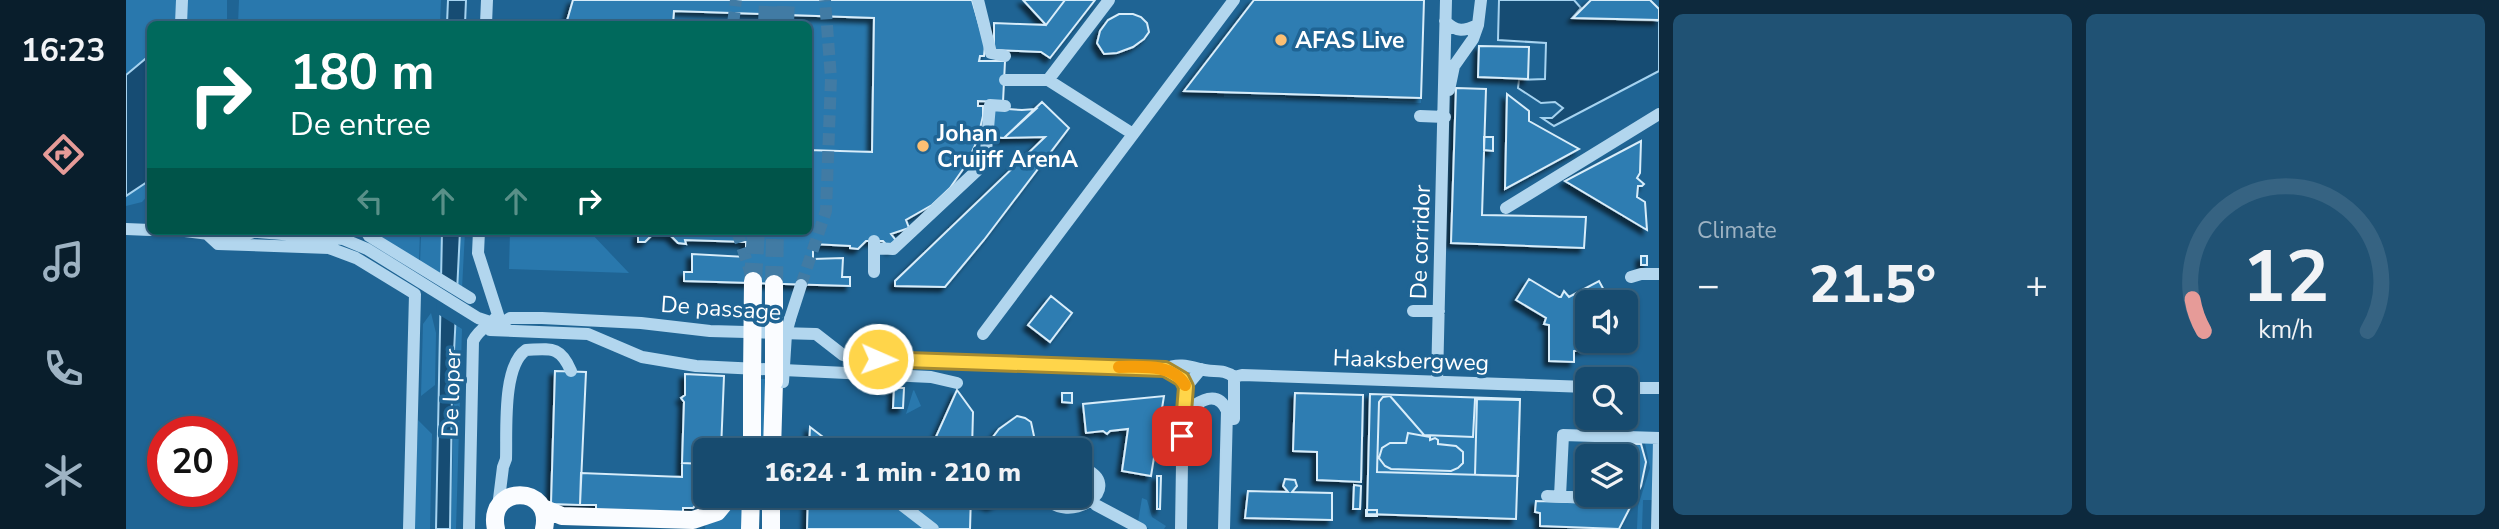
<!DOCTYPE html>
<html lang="en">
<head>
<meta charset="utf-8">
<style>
	:root { --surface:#174b6f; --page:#205274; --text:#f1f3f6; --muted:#9eb3c3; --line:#366382; --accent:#e69b98 }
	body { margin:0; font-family:"Nunito Sans",sans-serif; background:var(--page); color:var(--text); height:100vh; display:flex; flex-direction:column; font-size:26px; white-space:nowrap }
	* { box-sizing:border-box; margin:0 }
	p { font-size:23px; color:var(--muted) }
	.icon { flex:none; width:38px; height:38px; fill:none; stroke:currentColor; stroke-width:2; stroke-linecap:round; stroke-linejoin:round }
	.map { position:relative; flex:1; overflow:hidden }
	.side { display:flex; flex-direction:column; gap:14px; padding:14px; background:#0d293d; width:840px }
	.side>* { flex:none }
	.top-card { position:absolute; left:21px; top:21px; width:665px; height:214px; border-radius:10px; box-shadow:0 2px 5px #0004,0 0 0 2px var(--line); background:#00695c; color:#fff; overflow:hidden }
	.fabs { position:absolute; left:1449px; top:290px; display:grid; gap:14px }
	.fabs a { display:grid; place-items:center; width:63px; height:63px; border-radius:10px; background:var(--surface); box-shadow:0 2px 5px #0004,0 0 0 2px var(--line); font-size:35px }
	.speed { position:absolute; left:21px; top:416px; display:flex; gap:14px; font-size:35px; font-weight:700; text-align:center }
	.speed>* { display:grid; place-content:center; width:91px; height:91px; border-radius:50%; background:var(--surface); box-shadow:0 2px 5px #0004,0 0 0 2px var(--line); line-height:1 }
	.speed .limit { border:10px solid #d22; background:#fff; color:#111 }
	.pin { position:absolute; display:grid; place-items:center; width:60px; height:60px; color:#fff; margin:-30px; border-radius:14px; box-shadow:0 4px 10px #0006 }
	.me { position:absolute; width:77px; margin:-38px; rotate:92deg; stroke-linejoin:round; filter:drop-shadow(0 0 5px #0008) }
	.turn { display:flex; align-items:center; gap:24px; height:147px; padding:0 28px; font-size:32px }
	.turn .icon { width:91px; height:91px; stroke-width:2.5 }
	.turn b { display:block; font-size:49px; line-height:60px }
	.lanes { display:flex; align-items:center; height:66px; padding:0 28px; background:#0003; justify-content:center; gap:35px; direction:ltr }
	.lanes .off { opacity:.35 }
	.big { font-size:52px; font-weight:800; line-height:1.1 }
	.side .tile { flex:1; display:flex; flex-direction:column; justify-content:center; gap:10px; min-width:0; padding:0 24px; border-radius:10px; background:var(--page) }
	.side .dial { align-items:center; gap:0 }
	.dial svg { height:182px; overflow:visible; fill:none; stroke:var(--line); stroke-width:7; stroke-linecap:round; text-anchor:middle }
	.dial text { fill:var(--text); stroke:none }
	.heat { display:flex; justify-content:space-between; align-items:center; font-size:38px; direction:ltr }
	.side .tiles { flex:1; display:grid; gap:14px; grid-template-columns:repeat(2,1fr) }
	.trip { position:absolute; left:567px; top:438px; width:399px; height:70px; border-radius:10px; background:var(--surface); box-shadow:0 2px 5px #0004,0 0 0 2px var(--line); font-weight:800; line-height:70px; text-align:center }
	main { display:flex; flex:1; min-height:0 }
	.tab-bar { display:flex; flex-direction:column; width:126px; justify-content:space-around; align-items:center; background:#091e2c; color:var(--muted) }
	.tab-bar .icon { width:49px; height:49px }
	.tab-bar .current { color:var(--accent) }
	.tab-bar b { font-size:32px; color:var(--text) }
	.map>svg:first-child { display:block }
	.green { fill:#2978ad }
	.water { fill:#164c73; stroke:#a6d3f0; stroke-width:2 }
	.pier { fill:#1f6494 }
	.building { fill:#2f7db2; stroke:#d8edfa; stroke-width:2; filter:url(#shadow) }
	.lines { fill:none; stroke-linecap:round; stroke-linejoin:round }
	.minor-tunnel { stroke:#417ba4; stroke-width:12; stroke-dasharray:12 6; stroke-linecap:butt }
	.major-tunnel { stroke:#417ba4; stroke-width:18; stroke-dasharray:18 9; stroke-linecap:butt }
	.minor { stroke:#b2d6ee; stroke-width:12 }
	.major { stroke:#fafcff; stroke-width:18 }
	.minor-bridge { stroke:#b2d6ee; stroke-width:12 }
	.major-bridge { stroke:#fafcff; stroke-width:18 }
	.route-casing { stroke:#a68a30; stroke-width:18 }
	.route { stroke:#ffd54a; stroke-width:12 }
	.slow { stroke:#f59e0b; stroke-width:12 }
	.poi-dot { fill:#fcbf73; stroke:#1f6494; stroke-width:2.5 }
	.labels { text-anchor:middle; stroke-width:7; stroke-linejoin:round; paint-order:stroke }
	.poi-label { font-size:23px; font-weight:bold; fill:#fff; stroke:#1f6494; text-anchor:start }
	.street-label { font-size:23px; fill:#fff; stroke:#1f6494 }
</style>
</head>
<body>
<main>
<nav class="tab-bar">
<b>16:23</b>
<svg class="icon current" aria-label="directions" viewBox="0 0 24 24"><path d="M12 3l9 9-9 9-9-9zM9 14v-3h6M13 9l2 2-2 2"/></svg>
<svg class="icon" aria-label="music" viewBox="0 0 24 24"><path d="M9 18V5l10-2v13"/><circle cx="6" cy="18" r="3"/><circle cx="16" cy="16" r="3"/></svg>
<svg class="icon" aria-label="phone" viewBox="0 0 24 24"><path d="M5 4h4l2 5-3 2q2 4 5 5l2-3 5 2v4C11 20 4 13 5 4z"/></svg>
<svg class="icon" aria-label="climate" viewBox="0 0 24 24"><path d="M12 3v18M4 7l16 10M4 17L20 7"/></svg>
</nav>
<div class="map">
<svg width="1533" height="529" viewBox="0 0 1533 529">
	<defs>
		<filter id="shadow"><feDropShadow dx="-4.5" dy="4.5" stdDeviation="2" flood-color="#0009"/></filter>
	</defs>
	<rect width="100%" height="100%" fill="#1f6494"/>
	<path class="green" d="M0 0H52V24H24V55L0 75Z
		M61 0H101V24H60Z
		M113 0H315L314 24H112Z
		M548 11 748 18 746 152 683 150 682 24H547Z
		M1098 92 1160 94V98L1173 99 1098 97Z
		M1221 96 1295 98V103L1221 100Z
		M24 180V193L16 202 0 206V196Z
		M247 231H294L293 262 247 233Z
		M300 231H316L315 275 294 263 295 237H300Z
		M332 231H339L336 289 330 284Z
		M384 231H463L503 273 383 269Z
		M305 313 310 333 309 385 295 396 297 324Z
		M330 325 336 329 330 529H325Z
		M634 379H642L639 448H633Z
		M788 390 795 406 780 414 787 391Z
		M292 420 306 434 304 529H288Z
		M1519 443H1527L1526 500H1517L1516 529H1511L1512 506 1524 468Z
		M611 495H618L617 529H579L580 520Z
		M1016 498 1021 500 1026 517 1040 526 1038 529H1023L1012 522Z"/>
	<path class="water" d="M322 0H340L339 24H321Z
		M1373 0H1448L1455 8 1446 18 1533 21V71L1428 126 1416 118H1426L1437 108 1429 102 1415 103 1392 88 1393 80 1419 79 1420 43 1372 40Z
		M24 55V180L0 196V75Z
		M316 231H334L326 393 324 529H310Z"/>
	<path class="pier" d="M311 271 335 286 333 327 310 313Z"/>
	<path class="building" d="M447 0H846L859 45 858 56H854L853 61H879L877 102 852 101V106H857V116L851 141 840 165 824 188 806 205 780 220 783 228 765 234 772 243 765 250 757 241H740L732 249 724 248V246L687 244V259L717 258 716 277H724V286L558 281V272H566V254L620 257V242L559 240 560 244 552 243 544 235 527 234 519 242H512V235L516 231H682V150L746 152 748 18 548 11 547 24H440Z
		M897 0H939L920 25Z
		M939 0H969L924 58 915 52 868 50V23L920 25Z
		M1128 0H1298L1295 98 1058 91Z
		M1465 0H1524L1533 9V20L1447 18Z
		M993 14H1007L1015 17 1021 23 1023 32 1018 39 1007 47 991 53 978 54 971 43 974 31 982 20Z
		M1353 46 1403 47 1402 79 1352 77Z
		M1330 88 1360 89 1356 215 1460 217 1458 248 1325 243Z
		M1381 94 1403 111V121L1453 149 1379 189Z
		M916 102 943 128 858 240 819 287 769 286V281L919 137 878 138Z
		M867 108 896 110 910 109 878 138 865 137Z
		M1358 137H1367V151L1358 150Z
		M1515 141 1514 173 1511 178 1518 184 1516 186H1512L1511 197 1519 202 1521 230 1439 181Z
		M1515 256H1521V265H1515Z
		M1403 279 1433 297H1435L1438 291 1443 297 1473 281 1485 303H1461V341H1470L1458 349 1448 351V362L1423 361V325L1418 324 1420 318 1390 300Z
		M925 296 946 313 924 342 902 325Z
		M429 371 460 372 454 505 425 504Z
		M559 374 598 376 595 450H579V464L556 463 558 402 555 398 559 395Z
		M768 388H778L777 408H767Z
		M831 390 847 412 846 450H804Z
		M936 393H946V403L936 402Z
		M1169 393 1237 395 1235 482 1191 480V452L1167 451Z
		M1244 394 1394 399 1390 519 1241 514Z
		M1038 396 1025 476 996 471 1002 429 984 431 981 434 977 431 960 433 957 404Z
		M1264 396 1298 435 1347 437 1349 399 1394 400 1392 476 1251 472 1253 402 1257 397Z
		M1351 399 1394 400 1392 476 1349 475Z
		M891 416 899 418 905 422 908 436 907 450H857L873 429Z
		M684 427 714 450H683Z
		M1282 433 1304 437V440L1309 438 1312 440V444L1330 446 1337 452V463L1332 468 1325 471 1265 469 1259 466 1253 458 1256 448 1264 443H1280Z
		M1484 443 1515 444 1520 462 1515 486 1493 529 1414 526V513L1409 512 1410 501 1472 503 1473 495H1500V457H1474V451L1486 452 1487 449 1482 447Z
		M556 463 579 464V495L567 508H557V513L470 510V505H454L455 473 556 477Z
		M1031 476H1035L1034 509H1031Z
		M1159 479 1169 480 1171 486 1166 492 1206 493V520L1119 518 1122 491 1162 492 1157 486Z
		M1228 485 1235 486 1234 509H1227Z
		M682 495H774L782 501 784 495H845L844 529H681Z
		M851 495H883L865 506 856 502Z
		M1240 510H1251V516H1240Z"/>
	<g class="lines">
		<path class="minor-tunnel" d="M607 24 610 0
			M611 231 627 281
			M675 285 700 211 705 78 699 0"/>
		<path class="major-tunnel" d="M641 24 642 0
			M659 24 660 0
			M627 281 630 231
			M648 284 649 231"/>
		<path class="minor" d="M852 0 865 53 879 56
			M1319 21C1331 33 1338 31 1352 25
			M55 24 56 0
			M360 24 361 0
			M879 80H922L983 0
			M922 80 1007 134
			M1323 90 1328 66 1347 39 1352 25 1355 0
			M1294 116 1319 117
			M1380 208 1533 114
			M0 229 24 230
			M59 231 107 237 125 233
			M119 231 217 239 241 249 352 318 367 323H376L384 318H416L515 323 584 331 690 334 717 355 725 358 1039 369C1051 363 1062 366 1074 369 1087 373 1097 368 1108 377
			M240 231 243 236 344 298
			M79 232 92 244 203 248 230 258 289 294 283 529
			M748 248 767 249 859 163 864 105 879 106
			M748 272V241
			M1505 277 1515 274H1533
			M1287 311H1313
			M664 319 675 285
			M364 330 462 334 516 357 570 366 805 377 831 383
			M857 334 1108 0
			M1039 369 1056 379 1060 387
			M1108 377 1116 375 1461 387
			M1311 381 1320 0
			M1500 388H1533
			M1056 413C1071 403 1091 387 1101 411L1098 529
			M1108 419V377
			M1069 435 1070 413 1073 403
			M1469 457 1470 436
			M763 495 807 529
			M919 495C939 529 1006 486 954 467
			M1421 496 1468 498V495
			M1434 496 1437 435 1533 438
			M970 505 1015 529
			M372 507 377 467 380 459C381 432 376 366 400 350 424 349 434 345 445 371
			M343 529 347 341C354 327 363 327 372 315L352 253 353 231
			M1055 529 1057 398 1060 387 1075 369
			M1531 529 1533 440"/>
		<path class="major" d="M626 379V450
			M646 450 648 382
			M417 508 436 516 567 520 591 512 605 495
			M370 529C360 484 428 484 418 529
			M624 529 625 495
			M645 529V495"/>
		<path class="minor-bridge" d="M657 382 660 334 664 319"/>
		<path class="major-bridge" d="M648 284V382
			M626 379 627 281"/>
	</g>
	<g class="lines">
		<g class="route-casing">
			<path id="route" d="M752 359 1039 369 1056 379 1060 387 1056 436"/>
		</g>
		<use href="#route" class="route"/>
		<path class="slow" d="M993 367C1015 367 1046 363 1059 385"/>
	</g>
	<g class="poi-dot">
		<circle cx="1155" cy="40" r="7"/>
		<circle cx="797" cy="146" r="7"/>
	</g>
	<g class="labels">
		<g class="poi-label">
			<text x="1169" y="48">AFAS Live</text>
			<text x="811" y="141">Johan<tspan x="811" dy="26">Cruijff ArenA</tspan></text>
		</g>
		<g class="street-label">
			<text transform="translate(1294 242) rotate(-88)" y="8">De corridor</text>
			<text transform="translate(595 308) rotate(4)" y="8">De passage</text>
			<text transform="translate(1285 360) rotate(2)" y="8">Haaksbergweg</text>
			<text transform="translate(325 393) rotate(-88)" y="8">De loper</text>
		</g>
	</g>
</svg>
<div class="fabs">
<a><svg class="icon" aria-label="sound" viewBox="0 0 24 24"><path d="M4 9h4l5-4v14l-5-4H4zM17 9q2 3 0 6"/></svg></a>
<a><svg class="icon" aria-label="search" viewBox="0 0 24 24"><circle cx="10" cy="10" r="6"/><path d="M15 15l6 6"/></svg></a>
<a><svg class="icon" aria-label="layers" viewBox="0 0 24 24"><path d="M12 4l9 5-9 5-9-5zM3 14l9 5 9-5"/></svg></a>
</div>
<div class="speed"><div class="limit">20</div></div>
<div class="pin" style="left:1056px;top:436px;background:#d93025"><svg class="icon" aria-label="arrive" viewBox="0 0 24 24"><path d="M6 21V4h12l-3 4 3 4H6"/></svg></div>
<svg class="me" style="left:752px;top:359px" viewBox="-20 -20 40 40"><circle r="17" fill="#ffd54a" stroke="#fff" stroke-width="3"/><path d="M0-11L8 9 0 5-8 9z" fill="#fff"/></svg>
<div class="trip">16:24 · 1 min · 210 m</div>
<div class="top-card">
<div class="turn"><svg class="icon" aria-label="right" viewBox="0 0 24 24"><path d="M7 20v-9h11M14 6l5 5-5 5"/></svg><div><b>180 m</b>De entree</div></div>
<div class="lanes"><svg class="icon off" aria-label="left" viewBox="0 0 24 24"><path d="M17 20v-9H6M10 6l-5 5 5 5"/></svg><svg class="icon off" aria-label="ahead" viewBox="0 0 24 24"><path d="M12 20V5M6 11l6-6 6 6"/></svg><svg class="icon off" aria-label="ahead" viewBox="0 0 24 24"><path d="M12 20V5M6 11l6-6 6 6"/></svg><svg class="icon" aria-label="right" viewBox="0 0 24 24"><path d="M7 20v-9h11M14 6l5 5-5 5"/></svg></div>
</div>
</div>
<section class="side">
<div class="tiles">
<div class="tile"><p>Climate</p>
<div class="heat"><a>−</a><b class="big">21.5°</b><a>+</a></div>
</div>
<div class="tile dial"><svg viewBox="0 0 100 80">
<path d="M14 69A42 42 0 1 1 86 69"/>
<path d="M14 69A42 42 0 0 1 9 55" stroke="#e69b98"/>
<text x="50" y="56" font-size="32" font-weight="700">12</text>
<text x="50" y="72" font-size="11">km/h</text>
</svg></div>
</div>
</section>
</main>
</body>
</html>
